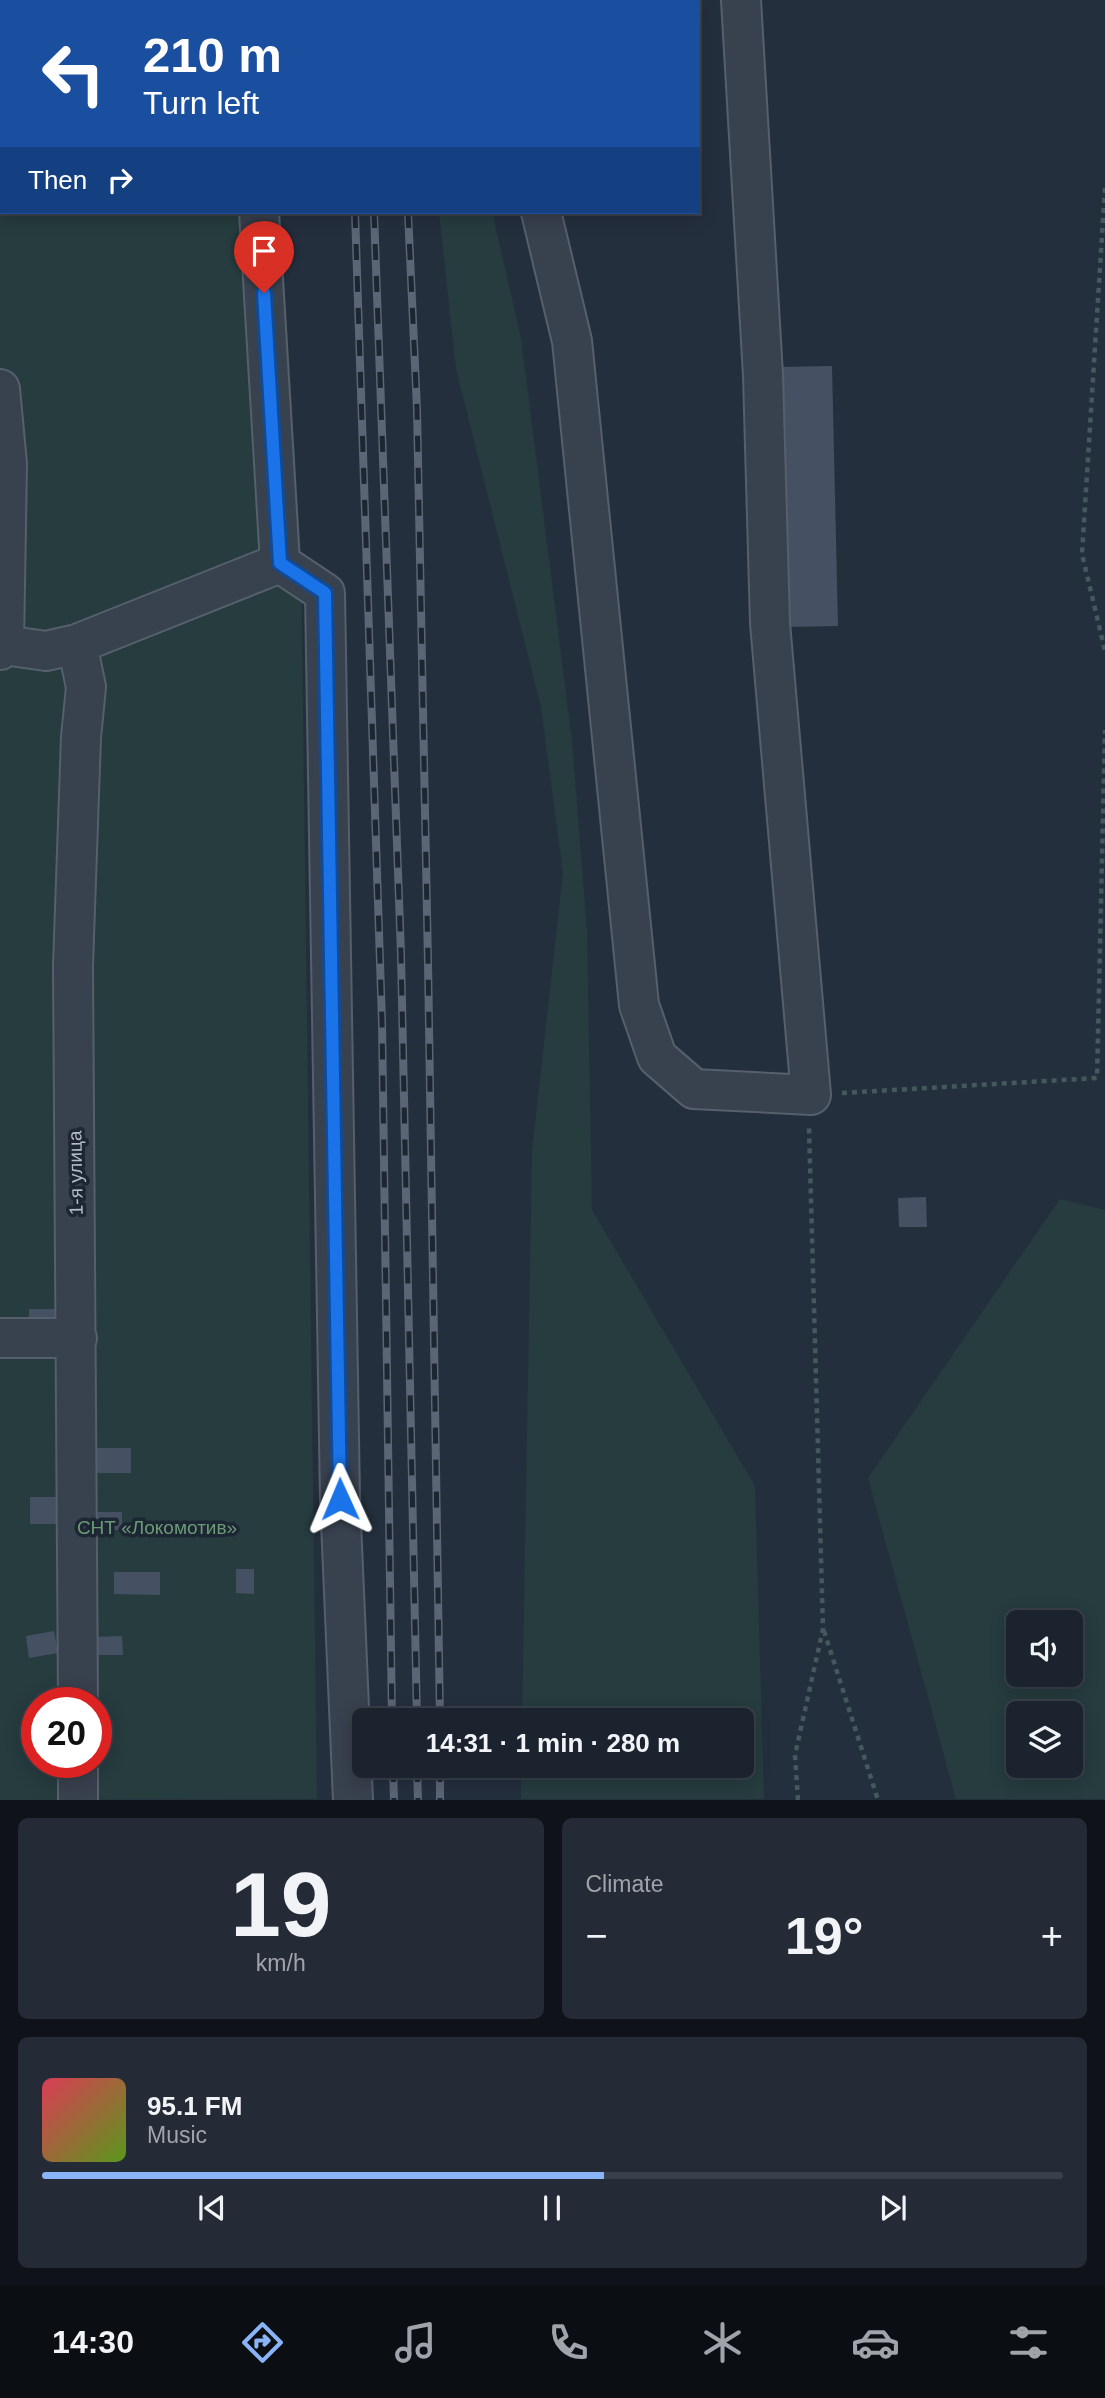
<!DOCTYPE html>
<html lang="en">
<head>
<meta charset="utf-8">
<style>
	:root { --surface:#1b232e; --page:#242b36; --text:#f1f3f6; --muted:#a0a4aa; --line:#39404a; --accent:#8ab4f8 }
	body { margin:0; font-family:Arial,sans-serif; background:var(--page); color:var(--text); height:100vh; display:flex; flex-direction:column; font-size:26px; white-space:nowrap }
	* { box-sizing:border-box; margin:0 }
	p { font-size:23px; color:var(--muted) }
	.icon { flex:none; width:38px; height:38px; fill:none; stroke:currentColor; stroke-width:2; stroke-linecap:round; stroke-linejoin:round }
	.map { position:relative; height:1800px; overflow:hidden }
	.sheet { display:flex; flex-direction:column; gap:18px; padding:18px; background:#0f1319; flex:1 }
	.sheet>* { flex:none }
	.guide { position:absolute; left:0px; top:0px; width:700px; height:214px; box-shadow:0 4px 18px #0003,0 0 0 2px var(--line); background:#1a4fa0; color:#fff; overflow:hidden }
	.fabs { position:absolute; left:1006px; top:1610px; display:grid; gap:14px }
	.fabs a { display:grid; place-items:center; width:77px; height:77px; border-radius:10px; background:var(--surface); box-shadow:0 4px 18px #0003,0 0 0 2px var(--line); font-size:35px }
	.speed { position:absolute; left:21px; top:1687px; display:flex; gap:14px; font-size:35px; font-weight:700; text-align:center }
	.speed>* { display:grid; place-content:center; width:91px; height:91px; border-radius:50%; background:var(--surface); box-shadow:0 4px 18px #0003,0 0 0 2px var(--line); line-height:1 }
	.speed .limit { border:10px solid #d22; background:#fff; color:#111 }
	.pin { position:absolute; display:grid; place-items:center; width:60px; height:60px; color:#fff; margin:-72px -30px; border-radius:50% 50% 50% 0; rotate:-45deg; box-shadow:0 0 7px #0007 }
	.pin .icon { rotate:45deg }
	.me { position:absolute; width:77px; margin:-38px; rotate:359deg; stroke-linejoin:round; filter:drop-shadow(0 0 5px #0008) }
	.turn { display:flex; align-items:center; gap:24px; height:147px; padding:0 28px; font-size:32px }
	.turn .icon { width:91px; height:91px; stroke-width:2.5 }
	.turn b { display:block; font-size:49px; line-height:60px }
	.then { display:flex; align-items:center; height:66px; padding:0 28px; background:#0003; gap:14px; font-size:26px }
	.big { font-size:52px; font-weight:700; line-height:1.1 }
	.sheet .widget { flex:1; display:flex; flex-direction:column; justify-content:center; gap:10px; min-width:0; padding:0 24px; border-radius:10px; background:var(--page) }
	.sheet .dial { align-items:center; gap:0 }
	.dial b { font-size:91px; line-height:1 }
	.song { display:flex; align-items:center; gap:21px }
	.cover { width:84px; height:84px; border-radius:10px; background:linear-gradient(135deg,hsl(350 70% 55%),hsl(90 70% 35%)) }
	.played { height:7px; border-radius:4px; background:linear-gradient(90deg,var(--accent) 55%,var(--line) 55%) }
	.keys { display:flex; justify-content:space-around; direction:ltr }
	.heat { display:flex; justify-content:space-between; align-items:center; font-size:38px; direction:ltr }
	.sheet .tiles { flex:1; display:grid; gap:18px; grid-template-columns:1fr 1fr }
	.widget:last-child { grid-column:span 2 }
	.trip { position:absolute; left:352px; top:1708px; width:402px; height:70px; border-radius:10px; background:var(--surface); box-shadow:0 4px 18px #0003,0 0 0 2px var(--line); font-weight:700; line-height:70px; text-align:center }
	.tabs { display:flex; height:112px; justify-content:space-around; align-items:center; background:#0b0e12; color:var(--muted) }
	.tabs .icon { width:49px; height:49px }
	.tabs .current { color:var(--accent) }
	.tabs b { font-size:32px; color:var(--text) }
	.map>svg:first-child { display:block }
	.green { fill:#263c3f; fill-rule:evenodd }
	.building { fill:#455162 }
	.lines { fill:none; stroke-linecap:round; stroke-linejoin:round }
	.minor-casing { stroke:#565f6c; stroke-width:42 }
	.path { stroke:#44595c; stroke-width:4.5; stroke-dasharray:5 5; stroke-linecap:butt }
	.minor { stroke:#38414e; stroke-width:38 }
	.rail-casing { stroke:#5a6575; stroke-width:8 }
	.rail { stroke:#1d2633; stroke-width:5; stroke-dasharray:16; stroke-linecap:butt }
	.route-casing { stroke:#114b97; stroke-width:18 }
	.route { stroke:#1a73e8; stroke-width:12 }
	.labels { text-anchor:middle; stroke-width:7; stroke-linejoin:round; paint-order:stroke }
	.street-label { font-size:19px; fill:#b4bcc9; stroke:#1d2633 }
	.park-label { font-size:19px; fill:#6b9a76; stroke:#1d2633 }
</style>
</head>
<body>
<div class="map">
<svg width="1105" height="1800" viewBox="0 0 1105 1800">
	<rect width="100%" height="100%" fill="#242f3e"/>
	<path class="green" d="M0 0H268L2 2V212H280L301 556 317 1799 0 1800ZM37 1703H96V1762H37Z
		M439 212H492L521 338 572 741 587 931 592 1210 755 1486 764 1799H521V1766H742V1720H522L532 1151 563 873 541 707 456 369Z
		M1060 1199 1105 1210V1799H956L868 1478ZM1018 1622H1071V1675H1018ZM1018 1713H1071V1766H1018Z"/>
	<path class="building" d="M832 366 838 626 783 627 777 367Z
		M926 1197 927 1227H899L898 1198Z
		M29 1309H66V1325H29Z
		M95 1448H131V1473H95Z
		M30 1497H59V1524H30Z
		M93 1512H122V1530H93Z
		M236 1569H254V1594L236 1593Z
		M114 1572H160V1595L114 1594Z
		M54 1631 58 1653 29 1658 26 1636Z
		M122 1636 123 1655H94L93 1637Z"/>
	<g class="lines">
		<g class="minor-casing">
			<path id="minor" d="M246 0V2
				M498 0V2
				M32 2V0
				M0 192 2 185
				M541 212 572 341 639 1005 657 1057 694 1089 811 1095 770 623 763 375 741 0
				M0 389 7 464 4 645 0 650
				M280 563 325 593 340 1499 353 1800
				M77 644 86 687 81 737 73 966 78 1703
				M4 645 46 651 77 644 280 563 259 212
				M0 1338H77
				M78 1762V1800"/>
		</g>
		<path class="path" d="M1105 188 1082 554 1105 651
			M842 1093 1097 1078 1105 730
			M824 1631 878 1800
			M798 1800 795 1755 823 1629 809 1128"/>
		<use href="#minor" class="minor"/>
		<g class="rail-casing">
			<path id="rail" d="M340 0V2
				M357 0 358 2
				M395 0 396 2
				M355 212 382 1022 392 1720
				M374 212 401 954 417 1720
				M408 212 417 409 428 962 440 1720
				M393 1766 394 1800
				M417 1766 418 1800
				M440 1766V1800"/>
		</g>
		<use href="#rail" class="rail"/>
	</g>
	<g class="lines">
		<g class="route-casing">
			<path id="route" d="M264 293 280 563 325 593 340 1499"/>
		</g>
		<use href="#route" class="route"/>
	</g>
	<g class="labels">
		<g class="street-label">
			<text transform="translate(75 1173) rotate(-91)" y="7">1-я улица</text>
		</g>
		<g class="park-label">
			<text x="157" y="1534">СНТ «Локомотив»</text>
		</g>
	</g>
</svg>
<div class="fabs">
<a><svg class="icon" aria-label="sound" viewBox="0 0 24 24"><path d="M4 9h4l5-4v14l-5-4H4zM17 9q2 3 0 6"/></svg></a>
<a><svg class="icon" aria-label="layers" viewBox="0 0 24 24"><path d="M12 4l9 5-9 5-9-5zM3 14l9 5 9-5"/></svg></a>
</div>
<div class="speed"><div class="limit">20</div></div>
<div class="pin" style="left:264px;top:293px;background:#d93025"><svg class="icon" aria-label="arrive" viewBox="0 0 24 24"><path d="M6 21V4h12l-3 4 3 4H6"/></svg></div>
<svg class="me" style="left:340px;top:1499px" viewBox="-20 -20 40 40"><path d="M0-17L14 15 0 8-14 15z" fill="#1a73e8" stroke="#fff" stroke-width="4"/></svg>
<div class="trip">14:31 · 1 min · 280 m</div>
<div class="guide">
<div class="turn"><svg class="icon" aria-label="left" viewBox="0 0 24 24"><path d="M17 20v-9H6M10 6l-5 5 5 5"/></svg><div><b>210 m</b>Turn left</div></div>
<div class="then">Then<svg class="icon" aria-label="right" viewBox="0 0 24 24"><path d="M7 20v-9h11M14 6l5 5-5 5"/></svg></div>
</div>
</div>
<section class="sheet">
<div class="tiles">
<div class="widget dial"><b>19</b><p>km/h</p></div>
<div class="widget"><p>Climate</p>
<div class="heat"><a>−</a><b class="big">19°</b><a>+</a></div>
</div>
<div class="widget">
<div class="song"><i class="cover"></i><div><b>95.1 FM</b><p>Music</p></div></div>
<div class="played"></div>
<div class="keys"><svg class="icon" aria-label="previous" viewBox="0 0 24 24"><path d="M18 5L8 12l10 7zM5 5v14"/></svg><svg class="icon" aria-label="pause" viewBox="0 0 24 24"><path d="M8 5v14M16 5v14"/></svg><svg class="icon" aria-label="next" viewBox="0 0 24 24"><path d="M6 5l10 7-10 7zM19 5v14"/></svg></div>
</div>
</div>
</section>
<nav class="tabs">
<b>14:30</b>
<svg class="icon current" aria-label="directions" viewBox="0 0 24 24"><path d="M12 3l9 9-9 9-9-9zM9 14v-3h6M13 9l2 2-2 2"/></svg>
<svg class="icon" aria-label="music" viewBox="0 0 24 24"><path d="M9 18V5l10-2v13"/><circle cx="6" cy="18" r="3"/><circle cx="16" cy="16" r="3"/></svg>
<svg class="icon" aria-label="phone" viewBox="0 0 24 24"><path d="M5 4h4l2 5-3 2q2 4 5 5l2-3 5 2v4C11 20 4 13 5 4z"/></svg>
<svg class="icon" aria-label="climate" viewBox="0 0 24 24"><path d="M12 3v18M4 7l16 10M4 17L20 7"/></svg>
<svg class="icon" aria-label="car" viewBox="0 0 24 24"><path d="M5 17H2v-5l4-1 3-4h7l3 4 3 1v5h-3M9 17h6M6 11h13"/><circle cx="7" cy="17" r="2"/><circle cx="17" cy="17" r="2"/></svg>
<svg class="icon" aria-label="filters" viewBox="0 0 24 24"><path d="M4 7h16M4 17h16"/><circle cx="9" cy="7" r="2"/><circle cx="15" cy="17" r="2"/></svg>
</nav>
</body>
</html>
